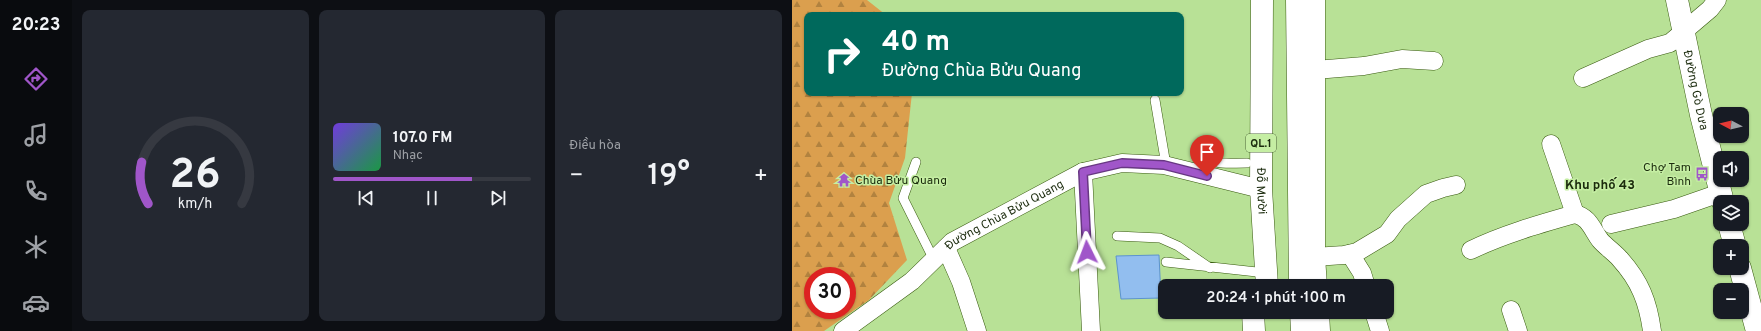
<!DOCTYPE html>
<html lang="vi">
<head>
<meta charset="utf-8">
<style>
	:root { --surface:#171b24; --page:#242831; --text:#f1f3f6; --muted:#9ea1a6; --line:#363941; --accent:#a056c9 }
	body { margin:0; font-family:Overpass,sans-serif; background:var(--page); color:var(--text); height:100vh; display:flex; flex-direction:column; font-size:15px; white-space:nowrap }
	* { box-sizing:border-box; margin:0 }
	p { font-size:13px; color:var(--muted) }
	.icon { flex:none; width:22px; height:22px; fill:none; stroke:currentColor; stroke-width:2; stroke-linecap:round; stroke-linejoin:round }
	.map { position:relative; flex:1; overflow:hidden }
	.sheet { display:flex; flex-direction:column; gap:10px; padding:10px; background:#0d0f14; width:720px }
	.sheet>* { flex:none }
	.hud { position:absolute; left:12px; top:12px; width:380px; height:84px; border-radius:8px; box-shadow:0 1px 3px #0004; background:#00695c; color:#fff; overflow:hidden }
	.needle { width:26px; rotate:277deg }
	.fabs { position:absolute; left:921px; top:107px; display:grid; gap:8px }
	.fabs a { display:grid; place-items:center; width:36px; height:36px; border-radius:8px; background:var(--surface); box-shadow:0 1px 3px #0004; font-size:20px }
	.speed { position:absolute; left:12px; top:267px; display:flex; gap:8px; font-size:20px; font-weight:700; text-align:center }
	.speed>* { display:grid; place-content:center; width:52px; height:52px; border-radius:50%; background:var(--surface); box-shadow:0 1px 3px #0004; line-height:1 }
	.speed .limit { border:6px solid #d22; background:#fff; color:#111 }
	.pin { position:absolute; display:grid; place-items:center; width:34px; height:34px; color:#fff; margin:-41px -17px; border-radius:50% 50% 50% 0; rotate:-45deg; box-shadow:0 0 4px #0007 }
	.pin .icon { rotate:45deg }
	.me { position:absolute; width:44px; margin:-22px; rotate:357deg; stroke-linejoin:round; filter:drop-shadow(0 0 3px #0008) }
	.turn { display:flex; align-items:center; gap:14px; height:84px; padding:0 12px; font-size:18px }
	.turn .icon { width:52px; height:52px; stroke-width:2.5 }
	.turn b { display:block; font-size:28px; line-height:34px }
	.big { font-size:30px; font-weight:600; line-height:1.1 }
	.sheet .widget { flex:1; display:flex; flex-direction:column; justify-content:center; gap:6px; min-width:0; padding:0 14px; border-radius:8px; background:var(--page) }
	.sheet .dial { align-items:center; gap:0 }
	.dial svg { height:104px; overflow:visible; fill:none; stroke:var(--line); stroke-width:7; stroke-linecap:round; text-anchor:middle }
	.dial text { fill:var(--text); stroke:none }
	.song { display:flex; align-items:center; gap:12px }
	.cover { width:48px; height:48px; border-radius:6px; background:linear-gradient(135deg,hsl(260 70% 55%),hsl(140 70% 35%)) }
	.played { height:4px; border-radius:2px; background:linear-gradient(90deg,var(--accent) 70%,var(--line) 70%) }
	.keys { display:flex; justify-content:space-around; direction:ltr }
	.heat { display:flex; justify-content:space-between; align-items:center; font-size:22px; direction:ltr }
	.sheet .tiles { flex:1; display:grid; gap:10px; grid-template-columns:repeat(3,1fr) }
	.trip { position:absolute; left:366px; top:279px; width:236px; height:40px; border-radius:8px; background:var(--surface); box-shadow:0 1px 3px #0004; font-weight:600; line-height:40px; text-align:center }
	main { display:flex; flex:1; min-height:0 }
	.menu { display:flex; flex-direction:column; width:72px; justify-content:space-around; align-items:center; background:#090b0e; color:var(--muted) }
	.menu .icon { width:28px; height:28px }
	.menu .current { color:var(--accent) }
	.menu b { font-size:18px; color:var(--text) }
	.map>svg:first-child { display:block }
	.forest { fill:url(#forest-firs); fill-rule:evenodd }
	.building { fill:#92beef; stroke:#5c93cf }
	.lines { fill:none; stroke-linecap:round; stroke-linejoin:round }
	.service-casing { stroke:#385a0f; stroke-width:10 }
	.minor-casing { stroke:#385a0f; stroke-width:19 }
	.tertiary-casing { stroke:#385a0f; stroke-width:23 }
	.trunk-casing { stroke:#385a0f; stroke-width:23 }
	.service { stroke:#fff; stroke-width:9 }
	.minor { stroke:#fff; stroke-width:18 }
	.tertiary { stroke:#fff; stroke-width:22 }
	.trunk { stroke:#fff; stroke-width:22 }
	.route-casing { stroke:#683883; stroke-width:10 }
	.route { stroke:#a056c9; stroke-width:7 }
	.labels { text-anchor:middle; stroke-width:3; stroke-linejoin:round; paint-order:stroke }
	.shield { fill:#c5eea3; stroke:#4e663a; stroke-width:1 }
	.shield-label { font-size:11px; font-weight:bold; fill:#1b2b0d }
	.street-label { font-size:12px; fill:#1b2b0d; stroke:#c5eea3 }
	.poi-label { font-size:12px; fill:#1b2b0d; stroke:#c5eea3; text-anchor:end }
	.neighbourhood-label { font-size:13px; font-weight:bold; fill:#1b2b0d; stroke:#c5eea3 }
</style>
</head>
<body>
<main>
<nav class="menu">
<b>20:23</b>
<svg class="icon current" aria-label="directions" viewBox="0 0 24 24"><path d="M12 3l9 9-9 9-9-9zM9 14v-3h6M13 9l2 2-2 2"/></svg>
<svg class="icon" aria-label="music" viewBox="0 0 24 24"><path d="M9 18V5l10-2v13"/><circle cx="6" cy="18" r="3"/><circle cx="16" cy="16" r="3"/></svg>
<svg class="icon" aria-label="phone" viewBox="0 0 24 24"><path d="M5 4h4l2 5-3 2q2 4 5 5l2-3 5 2v4C11 20 4 13 5 4z"/></svg>
<svg class="icon" aria-label="climate" viewBox="0 0 24 24"><path d="M12 3v18M4 7l16 10M4 17L20 7"/></svg>
<svg class="icon" aria-label="car" viewBox="0 0 24 24"><path d="M5 17H2v-5l4-1 3-4h7l3 4 3 1v5h-3M9 17h6M6 11h13"/><circle cx="7" cy="17" r="2"/><circle cx="17" cy="17" r="2"/></svg>
</nav>
<section class="sheet">
<div class="tiles">
<div class="widget dial"><svg viewBox="0 0 100 80">
<path d="M14 69A42 42 0 1 1 86 69"/>
<path d="M14 69A42 42 0 0 1 9 37" stroke="#a056c9"/>
<text x="50" y="56" font-size="32" font-weight="700">26</text>
<text x="50" y="72" font-size="11">km/h</text>
</svg></div>
<div class="widget">
<div class="song"><i class="cover"></i><div><b>107.0 FM</b><p>Nhạc</p></div></div>
<div class="played"></div>
<div class="keys"><svg class="icon" aria-label="previous" viewBox="0 0 24 24"><path d="M18 5L8 12l10 7zM5 5v14"/></svg><svg class="icon" aria-label="pause" viewBox="0 0 24 24"><path d="M8 5v14M16 5v14"/></svg><svg class="icon" aria-label="next" viewBox="0 0 24 24"><path d="M6 5l10 7-10 7zM19 5v14"/></svg></div>
</div>
<div class="widget"><p>Điều hòa</p>
<div class="heat"><a>−</a><b class="big">19°</b><a>+</a></div>
</div>
</div>
</section>
<div class="map">
<svg width="969" height="331" viewBox="0 0 969 331">
	<defs>
		<pattern id="forest-firs" width="22" height="20" patternUnits="userSpaceOnUse"><rect width="22" height="20" fill="#db9f4e"/><path d="M5 1l3.5 6h-7zM16 11l3.5 6h-7z" fill="#b1823f"/></pattern>
	</defs>
	<rect width="100%" height="100%" fill="#b8e196"/>
	<path class="forest" d="M0 0H75L94 15H15V93H120L113 158 97 203 115 260 77 300 32 331H0ZM21 276H55V310H21Z"/>
	<path class="building" d="M367 255 369 298 329 299 324 256Z"/>
	<g class="lines">
		<g class="service-casing">
			<path id="service" d="M363 100 374 165
				M406 149C423 167 431 163 455 163
				M124 162 111 198 142 260
				M325 236 368 238 386 246 418 268
				M374 262 474 273"/>
		</g>
		<g class="minor-casing">
			<g id="minor">
				<path d="M523 70 572 66 610 59 642 61"/>
				<path d="M791 78 856 49 878 43 918 9 925 0"/>
				<path d="M759 144 783 214"/>
				<path d="M291 172 299 331"/>
				<path d="M819 224 882 209 928 193"/>
				<path d="M154 248 169 282 185 331"/>
				<path d="M679 250C712 234 748 224 783 214 797 217 800 229 808 240 814 247 822 252 828 259 848 281 856 302 860 331"/>
				<path d="M558 254 570 273 574 286"/>
				<path d="M522 257 552 255 565 252 595 234 606 219 634 194 651 188 664 185"/>
				<path d="M719 310 726 331"/>
				<path d="M582 312 588 331"/>
				<path id="s1" d="M51 331 120 281 160 242 291 172 330 163 372 165 469 189"/>
			</g>
		</g>
		<g class="tertiary-casing">
			<g id="tertiary">
				<path id="s2" d="M885 0 909 115 931 202"/>
				<path d="M937 224 943 246"/>
				<path d="M948 268 965 331"/>
			</g>
		</g>
		<g class="trunk-casing">
			<g id="trunk">
				<path id="s3" d="M470 0 469 189 475 286"/>
				<path d="M505 0 508 286"/>
				<path d="M522 0V257L524 286"/>
				<path d="M461 312 462 331"/>
				<path d="M509 312 510 331"/>
				<path d="M526 312 527 331"/>
			</g>
		</g>
		<use href="#service" class="service"/>
		<use href="#minor" class="minor"/>
		<use href="#tertiary" class="tertiary"/>
		<use href="#trunk" class="trunk"/>
	</g>
	<g class="lines">
		<g class="route-casing">
			<path id="route" d="M295 252 291 172 330 163 372 165 415 176"/>
		</g>
		<use href="#route" class="route"/>
	</g>
	<defs>
		<g id="bus-bare" transform="scale(1.08)"><path d="M-5-6H5V4H4V6H2V4H-2V6H-4V4H-5ZM-3.5-4V0h7V-4ZM-3.5 1.2v1.5H-2V1.2ZM2 1.2v1.5H3.5V1.2Z" fill="#a056c9" stroke="#c5eea3" stroke-width="2.5" paint-order="stroke"/></g>
		<g id="temple-bare" transform="scale(1.08)"><path d="M0-6L5-2H3V0L6.5 2.5H4V6H1.5V3h-3V6H-4V2.5H-6.5L-3 0V-2H-5Z" fill="#a056c9" stroke="#c5eea3" stroke-width="2.5" paint-order="stroke"/></g>
	</defs>
	<g fill-rule="evenodd">
		<use href="#bus-bare" x="910" y="174"/>
		<use href="#temple-bare" x="52" y="180"/>
	</g>
	<g class="labels">
		<rect class="shield" x="454" y="134" width="30" height="18" rx="3"/>
		<g class="shield-label">
			<text x="469" y="147">QL.1</text>
		</g>
		<g class="street-label">
			<text dy="4" stroke="none"><textPath href="#s2" startOffset="92">Đường Gò Dưa</textPath></text>
			<text dy="4" stroke="none"><textPath href="#s3" startOffset="191">Đỗ Mười</textPath></text>
			<text dy="4" stroke="none"><textPath href="#s1" startOffset="200">Đường Chùa Bửu Quang</textPath></text>
		</g>
		<g class="poi-label">
			<text x="899" y="171">Chợ Tam<tspan x="899" dy="14">Bình</tspan></text>
			<text x="63" y="184" text-anchor="start">Chùa Bửu Quang</text>
		</g>
		<g class="neighbourhood-label">
			<text x="808" y="189">Khu phố 43</text>
		</g>
	</g>
</svg>
<div class="fabs">
<a><svg class="needle" viewBox="-14 -14 28 28"><path d="M0-13l5 13h-10z" fill="#e53935"/><path d="M0 13l5-13h-10z" fill="#9ea1a6"/></svg></a>
<a><svg class="icon" aria-label="sound" viewBox="0 0 24 24"><path d="M4 9h4l5-4v14l-5-4H4zM17 9q2 3 0 6"/></svg></a>
<a><svg class="icon" aria-label="layers" viewBox="0 0 24 24"><path d="M12 4l9 5-9 5-9-5zM3 14l9 5 9-5"/></svg></a>
<a>+</a>
<a>−</a>
</div>
<div class="speed"><div class="limit">30</div></div>
<div class="pin" style="left:415px;top:176px;background:#d93025"><svg class="icon" aria-label="arrive" viewBox="0 0 24 24"><path d="M6 21V4h12l-3 4 3 4H6"/></svg></div>
<svg class="me" style="left:295px;top:252px" viewBox="-20 -20 40 40"><path d="M0-17L14 15 0 8-14 15z" fill="#a056c9" stroke="#fff" stroke-width="4"/></svg>
<div class="trip">20:24 · 1 phút · 100 m</div>
<div class="hud">
<div class="turn"><svg class="icon" aria-label="right" viewBox="0 0 24 24"><path d="M7 20v-9h11M14 6l5 5-5 5"/></svg><div><b>40 m</b>Đường Chùa Bửu Quang</div></div>
</div>
</div>
</main>
</body>
</html>
